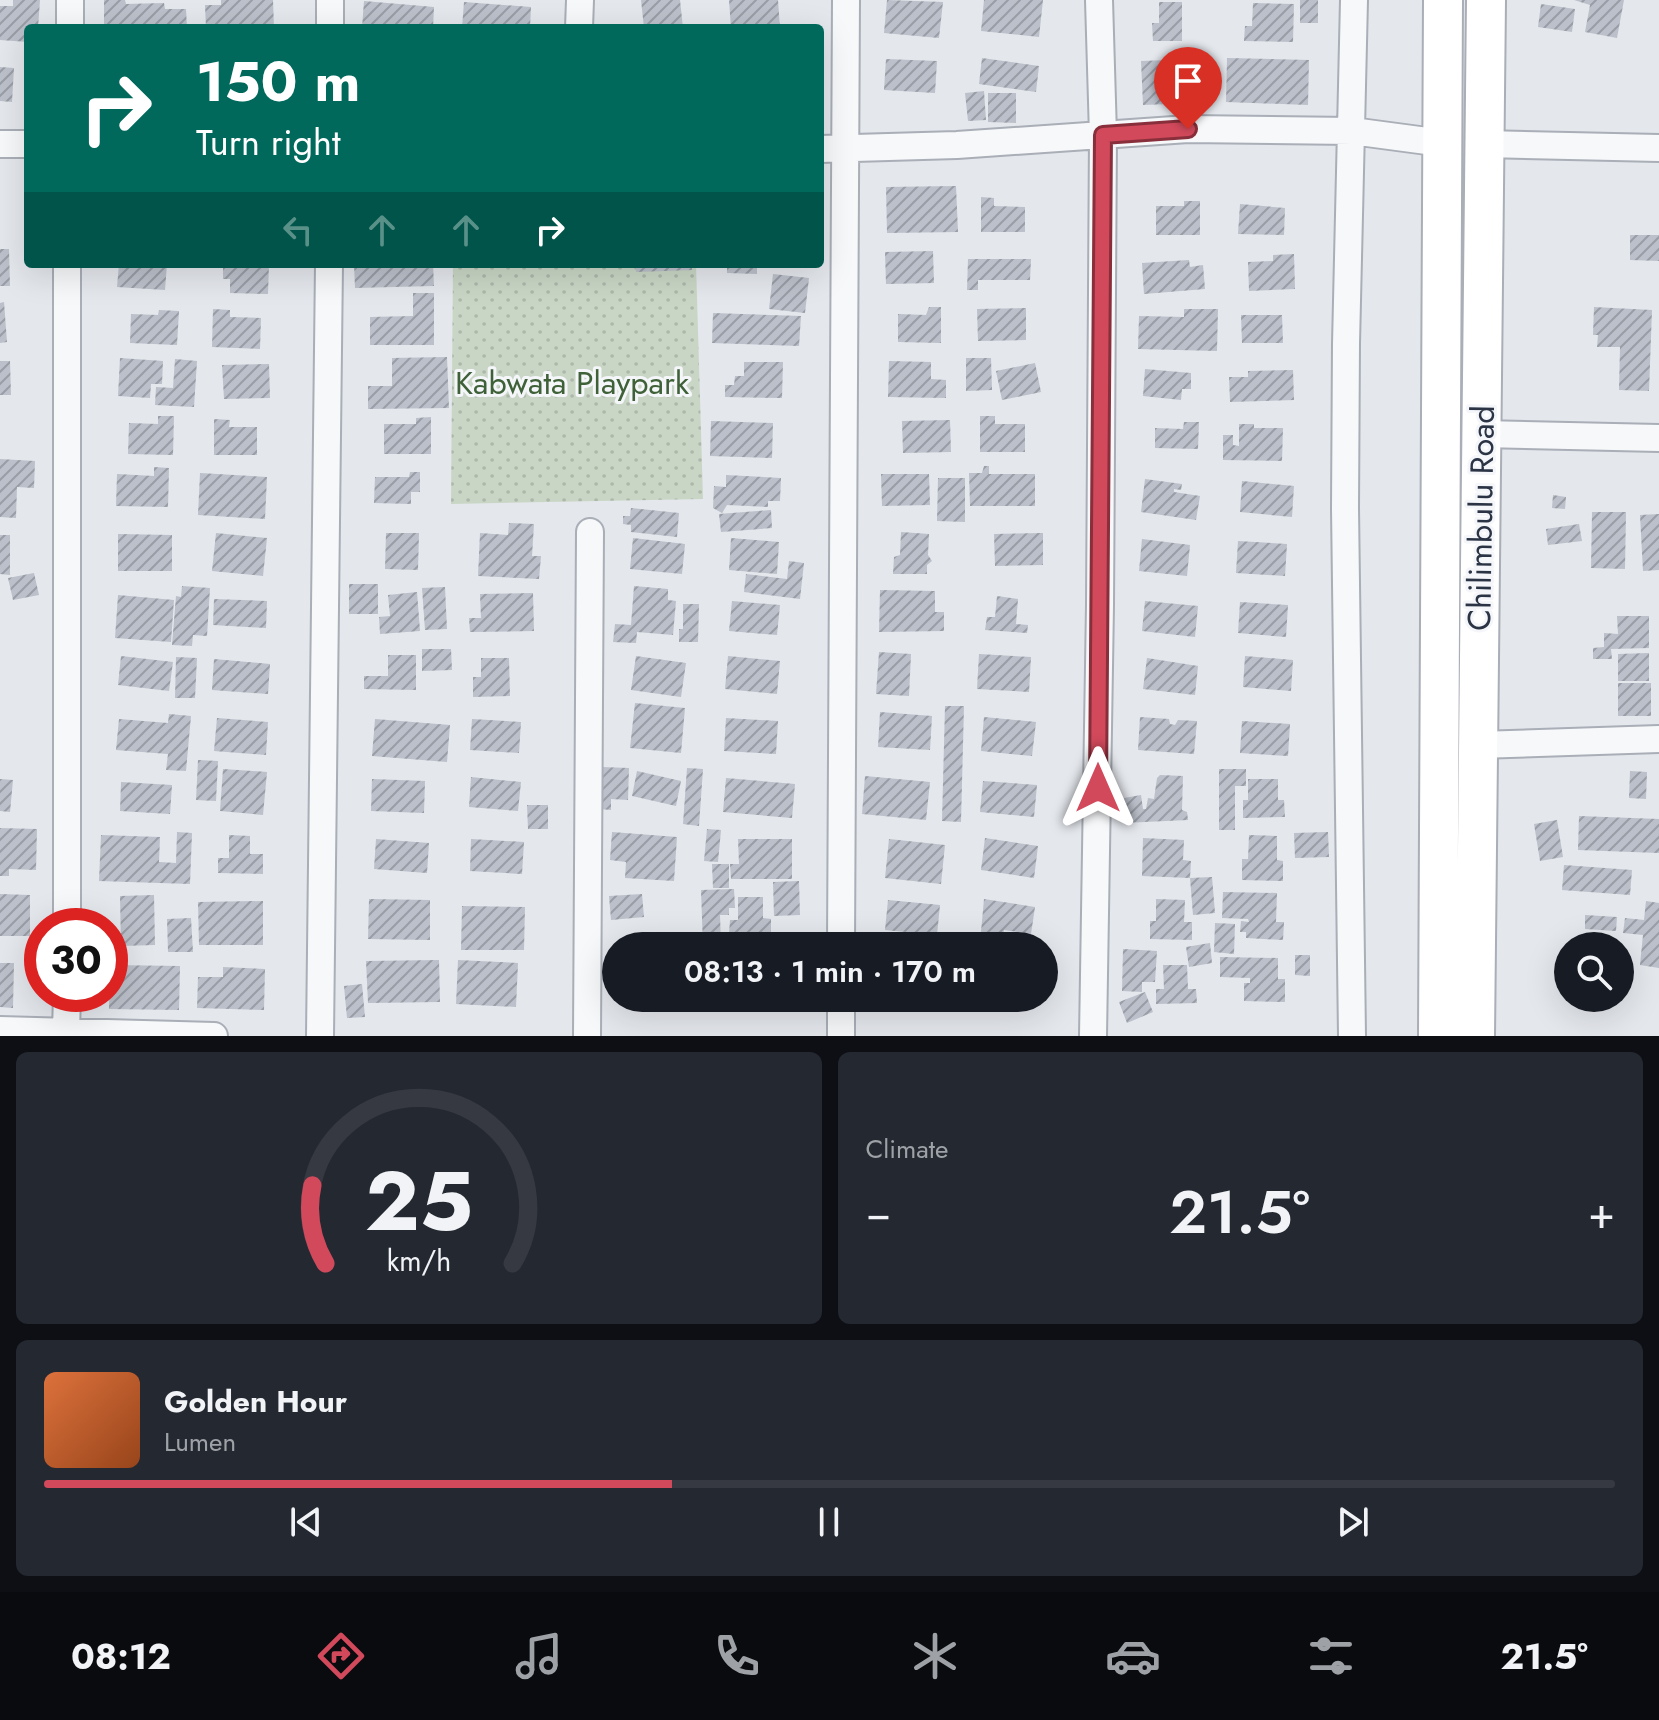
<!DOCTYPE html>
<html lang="en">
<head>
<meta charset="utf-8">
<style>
	:root { --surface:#171b24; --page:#242831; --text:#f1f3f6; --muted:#9ea1a6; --line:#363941; --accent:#d1495b }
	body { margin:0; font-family:Jost,sans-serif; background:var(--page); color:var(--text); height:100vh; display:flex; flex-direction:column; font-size:30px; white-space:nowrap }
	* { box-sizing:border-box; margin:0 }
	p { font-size:26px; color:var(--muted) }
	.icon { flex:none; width:44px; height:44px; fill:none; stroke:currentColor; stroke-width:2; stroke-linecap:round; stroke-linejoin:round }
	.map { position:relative; height:1036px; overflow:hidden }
	.sheet { display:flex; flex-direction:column; gap:16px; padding:16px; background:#0d0f14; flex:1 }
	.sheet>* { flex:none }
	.banner { position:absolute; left:24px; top:24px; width:800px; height:244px; border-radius:8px; box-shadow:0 8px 32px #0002; background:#00695c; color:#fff; overflow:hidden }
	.fabs { position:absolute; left:1554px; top:932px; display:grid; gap:16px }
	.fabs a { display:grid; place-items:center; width:80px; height:80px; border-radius:50%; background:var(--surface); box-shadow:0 8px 32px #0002; font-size:40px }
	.speed { position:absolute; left:24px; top:908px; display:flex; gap:16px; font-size:40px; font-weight:700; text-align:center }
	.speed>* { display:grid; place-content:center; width:104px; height:104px; border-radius:50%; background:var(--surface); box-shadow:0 8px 32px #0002; line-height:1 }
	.speed .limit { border:12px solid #d22; background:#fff; color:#111 }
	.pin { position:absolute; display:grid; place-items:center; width:68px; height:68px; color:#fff; margin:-82px -34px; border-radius:50% 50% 50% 0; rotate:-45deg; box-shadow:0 0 8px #0007 }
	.pin .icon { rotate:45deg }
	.me { position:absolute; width:88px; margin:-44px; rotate:0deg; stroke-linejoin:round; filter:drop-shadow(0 0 6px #0008) }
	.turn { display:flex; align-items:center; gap:28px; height:168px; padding:0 40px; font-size:36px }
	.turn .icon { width:104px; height:104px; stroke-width:2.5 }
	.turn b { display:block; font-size:56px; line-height:68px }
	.lanes { display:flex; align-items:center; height:76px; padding:0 40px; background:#0003; justify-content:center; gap:40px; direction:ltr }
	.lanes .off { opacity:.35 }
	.big { font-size:60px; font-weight:600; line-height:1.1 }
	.sheet .tile { flex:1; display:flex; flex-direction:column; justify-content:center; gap:12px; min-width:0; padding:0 28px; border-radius:12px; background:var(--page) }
	.sheet .dial { align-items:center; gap:0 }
	.dial svg { height:208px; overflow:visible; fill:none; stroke:var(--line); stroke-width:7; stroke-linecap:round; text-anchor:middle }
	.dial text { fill:var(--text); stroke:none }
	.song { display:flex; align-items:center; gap:24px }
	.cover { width:96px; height:96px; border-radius:12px; background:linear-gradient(135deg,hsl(20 70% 55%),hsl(20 70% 35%)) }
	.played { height:8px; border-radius:4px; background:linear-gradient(90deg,var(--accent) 40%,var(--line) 40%) }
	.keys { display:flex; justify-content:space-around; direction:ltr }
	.heat { display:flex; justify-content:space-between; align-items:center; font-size:44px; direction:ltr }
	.sheet .tiles { flex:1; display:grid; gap:16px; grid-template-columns:1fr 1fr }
	.tile:last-child { grid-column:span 2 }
	.trip { position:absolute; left:602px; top:932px; width:456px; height:80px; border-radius:40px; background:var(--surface); box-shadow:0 8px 32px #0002; font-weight:600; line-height:80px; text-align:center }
	.tab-bar { display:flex; height:128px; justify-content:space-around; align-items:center; background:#090b0e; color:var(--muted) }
	.tab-bar .icon { width:56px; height:56px }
	.tab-bar .active { color:var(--accent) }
	.tab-bar b { font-size:36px; color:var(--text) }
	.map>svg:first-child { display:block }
	.park { fill:url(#park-dots) }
	.building { fill:url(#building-hatch) }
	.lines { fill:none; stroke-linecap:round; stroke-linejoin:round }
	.minor-casing { stroke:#a9aeb7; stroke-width:30 }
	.secondary-casing { stroke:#a9aeb7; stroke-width:42 }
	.minor { stroke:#f7f8fa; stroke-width:26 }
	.secondary { stroke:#fff; stroke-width:38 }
	.route-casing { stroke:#882f3b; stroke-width:20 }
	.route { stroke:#d1495b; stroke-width:14 }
	.labels { text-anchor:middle; stroke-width:6; stroke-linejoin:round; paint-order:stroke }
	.park-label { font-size:32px; fill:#3f6138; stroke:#f4f6f9 }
	.street-label { font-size:32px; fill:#2b3445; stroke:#f4f6f9 }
</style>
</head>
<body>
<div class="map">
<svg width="1659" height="1036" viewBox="0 0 1659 1036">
	<defs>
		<pattern id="park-dots" width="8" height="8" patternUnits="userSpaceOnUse" patternTransform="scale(2)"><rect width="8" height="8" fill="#c9d6c5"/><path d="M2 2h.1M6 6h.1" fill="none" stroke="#adb8ab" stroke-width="1.8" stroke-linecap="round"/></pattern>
		<pattern id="building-hatch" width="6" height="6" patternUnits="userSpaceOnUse" patternTransform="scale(2)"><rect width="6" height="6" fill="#bbc0ca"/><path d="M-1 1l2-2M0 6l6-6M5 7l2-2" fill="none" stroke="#989da6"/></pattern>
	</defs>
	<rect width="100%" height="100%" fill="#e4e7ec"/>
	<path class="park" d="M453 264H696L703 499 451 504Z"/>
	<path class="building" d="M13 0H40L38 28H28V42L0 40V6H13Z
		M104 0H125L126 4 164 3 165 9H186L187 28H104Z
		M221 0H273L274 28H206L205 5H221Z
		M641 0H680L683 28H644Z
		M729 0H778L780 28H731Z
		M887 0 943 2 939 38 884 33Z
		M984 0H1043L1039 37 981 31Z
		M1300 0H1318V23H1300Z
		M1574 0H1624L1617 38 1585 32 1590 5Z
		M364 1 434 7 433 28H362Z
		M464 2 531 7 530 28H462Z
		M1159 2H1182V41H1153L1152 23H1159Z
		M1253 3 1294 4 1293 42 1244 41 1245 26H1252Z
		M1541 4 1575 9 1572 32 1538 27Z
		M982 58 1039 66 1036 92 979 84Z
		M1227 58 1309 60 1308 105 1226 102Z
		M886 59 937 61 935 93 884 90Z
		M1194 59 1196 103 1143 105 1141 61Z
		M0 67 14 68 12 102 0 101Z
		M984 91 986 120 968 121 965 93Z
		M988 93H1016V123L988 122Z
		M956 186 958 232 887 233 886 187Z
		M981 197 994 198V206L1025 207V232H981Z
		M1184 201H1200V235H1156V206H1184Z
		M1240 204 1285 208 1284 235 1238 234Z
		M1630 235H1659V261L1630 260Z
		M0 249H9L10 286H0Z
		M933 251 934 283 886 284 885 252Z
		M1294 254 1295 289 1249 291 1248 262 1273 261V255Z
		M968 259H1031L1030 280H978V290H967Z
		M1189 260 1190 267 1203 265 1205 289 1144 294 1142 263Z
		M119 264H167L165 290 117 287Z
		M223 264H269L268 294 230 293V279H223Z
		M354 264H433L434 286 355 288Z
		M636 264H692V270L636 272Z
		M727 264H757V274L727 273Z
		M773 274 809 278 805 313 769 309Z
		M413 293H434V345H370V317L413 316Z
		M4 302 7 342 0 343V303Z
		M929 307H941V343L898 342V314L926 315Z
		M1594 307 1652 310 1649 391 1619 390 1620 347H1597L1598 335H1593Z
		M1026 308V340L978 341 977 309Z
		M213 309 230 310V317L261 318 260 349 212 347Z
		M1184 309H1218L1217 351 1138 349 1139 316 1184 317Z
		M159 310 179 311 177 345 130 343 131 314 158 315Z
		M713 313 801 316 799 346 712 343Z
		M1241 315H1282L1283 343H1242Z
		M447 357 449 408 368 409V386H392V358Z
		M120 358 163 361 162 384H151L150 398 118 396Z
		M966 358H991L992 390 966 391Z
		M175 359 197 361 194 407 155 405 156 387 173 388Z
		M0 361H10L11 395H0Z
		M889 361 931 362V379L946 380V398L888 397Z
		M744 362H783L782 398 725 397V385H734L735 376H744Z
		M1035 363 1041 392 1002 400 996 371Z
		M269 364 270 398 224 399 222 365Z
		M1145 369 1191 373V389H1182L1181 400 1143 396Z
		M1293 370 1294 400 1230 402 1229 377H1248V371Z
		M158 416H174L173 455 128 454 129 423 158 424Z
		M980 416H995V424H1025V452H980Z
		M431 417V454H384V424H416V418Z
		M214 419 230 420 229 427H257V455H214Z
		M950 420 951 452 903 453 902 421Z
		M711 421 773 423 772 458 710 456Z
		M1184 422H1199L1198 449 1155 448V428L1183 429Z
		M1239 424H1254V428H1283L1282 461 1223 460V435H1233V445L1239 446Z
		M0 459 35 461 34 488 17 487 16 518 0 517Z
		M984 466H989V474H1035V506H970L969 473H982Z
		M154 467 169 468 168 507 116 506 117 474 154 476Z
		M410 472H420V492H411V504L374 503 375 477H409Z
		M200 473 267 477 265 519 198 515Z
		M881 474H929L930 505 882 506Z
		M726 475 781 478 780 501H768V507L727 505 722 513 713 508 714 486 726 487Z
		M938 478H965V522L937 521Z
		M1145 479 1182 484 1181 490 1174 489V492L1200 496 1196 520 1141 512Z
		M1242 481 1294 486 1292 517 1240 512Z
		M1553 495 1566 497 1565 509 1552 508Z
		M631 508 679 513 677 537 631 532V525L623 524V516H630Z
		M771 510 772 528 721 532 719 514Z
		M1592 512H1626L1625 569 1591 568Z
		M1659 514V570L1643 571 1640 515Z
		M509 523 534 524 532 556H541L539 579 478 576 480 533 508 535Z
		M1579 524 1582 541 1548 545 1546 529Z
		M901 532 929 534 928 555 932 561 927 565V574H893L894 557 900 555Z
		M216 533 267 538 263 576 212 571Z
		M386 533H419L418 570 385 569Z
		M1043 533V565L995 566 994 534Z
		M118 534 172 535V571H118Z
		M0 535H10V575L0 574Z
		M633 538 685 544 682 574 630 569Z
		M731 538 779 542 777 574 729 570Z
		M1142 539 1190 545 1187 576 1139 571Z
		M1238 541 1287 544 1285 576 1236 573Z
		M789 561 804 563 800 599 744 592 746 574 787 579Z
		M34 573 39 595 13 600 8 578Z
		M349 584H378V614H349Z
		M182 586 210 588 207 636 193 635 192 646 172 645 176 596 181 597Z
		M634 586 668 589V600L676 601 673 635 637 632 636 643 613 642 615 624 631 625Z
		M445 587 447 629 425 630 422 588Z
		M880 590 935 591V612H944V631L879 632Z
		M417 592 420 631 380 634 379 617 390 616 388 595Z
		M533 593 534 631 470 632 469 618H481L480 594Z
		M118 595 174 600 171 642 115 638Z
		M997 596 1018 599 1016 624 1028 625 1027 633 985 630 987 617H995Z
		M214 599 267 601 266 628 213 625Z
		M732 601 780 605 777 635 729 631Z
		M1145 601 1198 606 1195 637 1142 631Z
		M1240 602 1288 605 1286 637 1238 633Z
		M683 604H699L698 642H679V629H683Z
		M1617 616H1649V648L1611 649 1612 659H1593V648L1604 647V633L1618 634Z
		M422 649H451L452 670 422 671Z
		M879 652 911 654 909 696 876 694Z
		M1649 653V681H1618V654Z
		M979 654 1031 657 1029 692 977 689Z
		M388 655H416V690L364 689V676H388Z
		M121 656 173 662 169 691 118 685Z
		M636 656 686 663 681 697 631 690Z
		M728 656 780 661 777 694 725 689Z
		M1245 656 1293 660 1291 691 1243 687Z
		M176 657 197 658 195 698H175Z
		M481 658H509L510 696 473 697V677H481Z
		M1147 658 1198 666 1195 695 1143 689Z
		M214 659 270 664 268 694 212 690Z
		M1618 683H1651V716H1618Z
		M635 703 685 708 681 753 630 748Z
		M945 706H964L961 822 942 821Z
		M880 712 932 716 930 750 878 747Z
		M169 714 191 716 186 771 166 770 168 754 116 750 119 719 168 723Z
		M984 717 1036 722 1032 756 981 751Z
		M1140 717 1169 719 1170 724 1175 725 1178 720 1197 721 1194 754 1138 750Z
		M217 718 268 722 266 755 214 751Z
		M726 718 778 721 776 754 724 751Z
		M375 719 450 725 447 762 372 756Z
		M472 719 521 722 519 753 470 750Z
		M1242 721 1290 724 1288 756 1240 753Z
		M198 760 218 761 216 801 196 800Z
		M602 767 629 768 628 800 611 799V810L600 809Z
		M687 768 703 769 699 826 683 824Z
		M223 769 267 772 263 815 220 811Z
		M1219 769H1246V786H1235V830H1219Z
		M637 771 681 781 676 806 632 796Z
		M1630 771 1647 772 1646 799 1629 798Z
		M1160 775 1183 776 1182 810 1187 812 1188 820 1123 823 1124 798 1141 795 1143 809H1146L1148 798 1154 799 1157 778Z
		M865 776 930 782 926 820 862 814Z
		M471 777 521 782 518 811 469 807Z
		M726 778 795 784 792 818 723 812Z
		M0 779 13 780 10 812 0 811Z
		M372 779 425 781 424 813 371 811Z
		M1248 779H1278V800H1284L1285 817 1243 818V800H1248Z
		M983 781 1037 785 1034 817 980 812Z
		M121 782 172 785 170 814 120 811Z
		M527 805H548V829H528Z
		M1579 816 1659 819V853L1578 850Z
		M1557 820 1563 857 1540 861 1534 824Z
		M0 828 37 829 36 870 9 869V876H0Z
		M707 829 721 830 718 862 704 861Z
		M177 832 192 833 190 884 99 881 101 835 160 837 159 862 176 863Z
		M612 832 677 837 674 881 625 878 626 862 610 860Z
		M1328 832 1329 857 1295 858 1294 833Z
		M229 835 250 836V854H263V874L218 873V858H229Z
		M1249 835 1277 836V860L1283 861V881L1242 880V859H1248Z
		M985 838 1038 846 1034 878 981 870Z
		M1143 838 1184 840 1183 860 1191 861 1190 878 1142 876Z
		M376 839 429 843 427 873 374 869Z
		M471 839 524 842 522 874 470 871Z
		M738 839H792V879H731L730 864H739Z
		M889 839 945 845 941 884 885 878Z
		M712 864H729V888H713Z
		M1564 865 1632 870 1630 895 1562 890Z
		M1212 877 1215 913 1193 915 1190 878Z
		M799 881 800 915 774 916 773 882Z
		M734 889 735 908H729V915H720L721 946H703L701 890Z
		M1223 892 1277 893 1276 922H1284L1283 940 1246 938V932H1240L1241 921 1249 922 1248 919 1222 918Z
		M0 894 30 895V936H0Z
		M642 894 644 917 611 920 609 896Z
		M154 895 155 945 121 946 120 896Z
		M738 897H763V918L771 919V935L729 934 730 920H738Z
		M369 899 430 900V940L368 939Z
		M984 899 1035 907 1031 934 1004 930 1003 935 981 932Z
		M1156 899 1185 900 1184 922H1192V940L1150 939V921H1156Z
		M888 900 940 905 937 935 885 930Z
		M263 901V945H199L198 902Z
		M1646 901 1659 903V968L1640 965 1643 935 1623 933 1625 918 1644 920Z
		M462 906 525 907 524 950H461Z
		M1585 915 1617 917 1616 931 1585 929Z
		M191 918 193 952H168L167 919Z
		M1215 923 1235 924 1234 954 1214 952Z
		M667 932 670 943 639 946 637 939Z
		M1210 943 1212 963 1189 967 1186 947Z
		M1123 949 1157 951 1155 982H1142V992L1122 991Z
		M1295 955H1310V976L1295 975Z
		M1220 957 1278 958V979H1285V1002L1244 1001V983H1250V978L1220 977Z
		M439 960 440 1002 368 1003 366 961Z
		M458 960 518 963 516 1007 456 1004Z
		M0 963H14L13 1008 0 1007Z
		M110 965 180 966 179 1010 109 1009Z
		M1163 965H1187L1188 989H1196L1197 1003 1156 1004V989H1164Z
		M223 967 265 969 264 1010 197 1008 198 977H223Z
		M362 984 365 1017 347 1018 344 986Z
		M1145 992 1153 1012 1127 1023 1119 1002Z"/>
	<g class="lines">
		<g class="minor-casing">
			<path id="minor" d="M70 28V0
				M330 28V0
				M579 28 580 0
				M0 144H28
				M1484 144 1659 148
				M820 149 957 145 1188 129 1352 131 1442 143
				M1482 434 1659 438
				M1478 745 1659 739
				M67 926V264
				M841 946 846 0
				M0 1030 214 1036
				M66 1032 67 994
				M320 1036 329 264
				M587 1036 590 532
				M841 1036V998
				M1093 1036 1100 605 1103 135 1099 0
				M1352 1036 1345 508 1346 344 1354 0"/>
		</g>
		<g class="secondary-casing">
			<path id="secondary" d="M1438 1036 1443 0
				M1475 1036 1486 0"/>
		</g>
		<use href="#minor" class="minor"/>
		<use href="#secondary" class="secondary"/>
	</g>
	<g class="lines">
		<g class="route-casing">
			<path id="route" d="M1098 788 1103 135 1188 129"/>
		</g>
		<use href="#route" class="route"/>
	</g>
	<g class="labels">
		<g class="park-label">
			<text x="572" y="394">Kabwata Playpark</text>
		</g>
		<g class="street-label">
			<text transform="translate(1481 518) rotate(-89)" y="11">Chilimbulu Road</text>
		</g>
	</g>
</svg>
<div class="fabs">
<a><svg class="icon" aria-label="search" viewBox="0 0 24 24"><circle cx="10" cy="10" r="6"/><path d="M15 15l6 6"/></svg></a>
</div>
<div class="speed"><div class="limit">30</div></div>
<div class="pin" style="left:1188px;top:129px;background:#d93025"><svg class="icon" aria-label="arrive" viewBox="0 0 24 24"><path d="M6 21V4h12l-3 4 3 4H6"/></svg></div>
<svg class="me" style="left:1098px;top:788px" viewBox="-20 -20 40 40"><path d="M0-17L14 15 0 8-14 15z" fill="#d1495b" stroke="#fff" stroke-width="4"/></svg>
<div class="trip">08:13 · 1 min · 170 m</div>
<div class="banner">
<div class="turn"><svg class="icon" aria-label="right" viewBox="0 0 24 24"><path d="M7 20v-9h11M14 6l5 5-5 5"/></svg><div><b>150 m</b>Turn right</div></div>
<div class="lanes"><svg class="icon off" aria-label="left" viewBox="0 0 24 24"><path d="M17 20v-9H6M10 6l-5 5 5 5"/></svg><svg class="icon off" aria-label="ahead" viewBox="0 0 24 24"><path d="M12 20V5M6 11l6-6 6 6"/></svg><svg class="icon off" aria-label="ahead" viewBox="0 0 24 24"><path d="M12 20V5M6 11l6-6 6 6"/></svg><svg class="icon" aria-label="right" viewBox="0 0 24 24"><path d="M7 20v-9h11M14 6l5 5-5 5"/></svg></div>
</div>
</div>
<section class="sheet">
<div class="tiles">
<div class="tile dial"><svg viewBox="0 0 100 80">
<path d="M14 69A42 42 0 1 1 86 69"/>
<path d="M14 69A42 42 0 0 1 9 39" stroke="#d1495b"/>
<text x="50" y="56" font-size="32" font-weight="700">25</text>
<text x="50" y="72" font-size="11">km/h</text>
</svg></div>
<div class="tile"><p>Climate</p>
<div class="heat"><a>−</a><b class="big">21.5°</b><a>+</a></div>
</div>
<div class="tile">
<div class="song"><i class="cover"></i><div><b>Golden Hour</b><p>Lumen</p></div></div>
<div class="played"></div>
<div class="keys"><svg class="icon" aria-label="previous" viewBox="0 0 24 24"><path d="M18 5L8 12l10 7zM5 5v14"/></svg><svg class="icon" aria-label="pause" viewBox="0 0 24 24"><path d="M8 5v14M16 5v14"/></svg><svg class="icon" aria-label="next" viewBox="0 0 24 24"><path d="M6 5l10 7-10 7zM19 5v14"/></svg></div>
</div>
</div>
</section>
<nav class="tab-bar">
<b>08:12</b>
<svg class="icon active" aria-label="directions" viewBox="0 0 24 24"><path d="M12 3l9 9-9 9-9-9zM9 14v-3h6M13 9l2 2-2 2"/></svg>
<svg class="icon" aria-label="music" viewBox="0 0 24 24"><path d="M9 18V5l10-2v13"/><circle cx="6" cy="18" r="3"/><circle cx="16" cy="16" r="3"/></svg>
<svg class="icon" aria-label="phone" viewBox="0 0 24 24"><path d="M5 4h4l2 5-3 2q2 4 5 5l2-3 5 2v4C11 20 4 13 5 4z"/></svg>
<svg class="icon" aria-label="climate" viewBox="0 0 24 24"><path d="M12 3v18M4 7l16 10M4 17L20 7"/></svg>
<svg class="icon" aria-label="car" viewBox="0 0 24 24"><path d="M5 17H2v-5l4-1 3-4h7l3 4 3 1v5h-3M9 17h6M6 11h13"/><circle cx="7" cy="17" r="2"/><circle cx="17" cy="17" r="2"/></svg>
<svg class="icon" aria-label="filters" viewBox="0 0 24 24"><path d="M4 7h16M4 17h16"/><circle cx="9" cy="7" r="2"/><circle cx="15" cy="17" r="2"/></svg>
<b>21.5°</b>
</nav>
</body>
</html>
